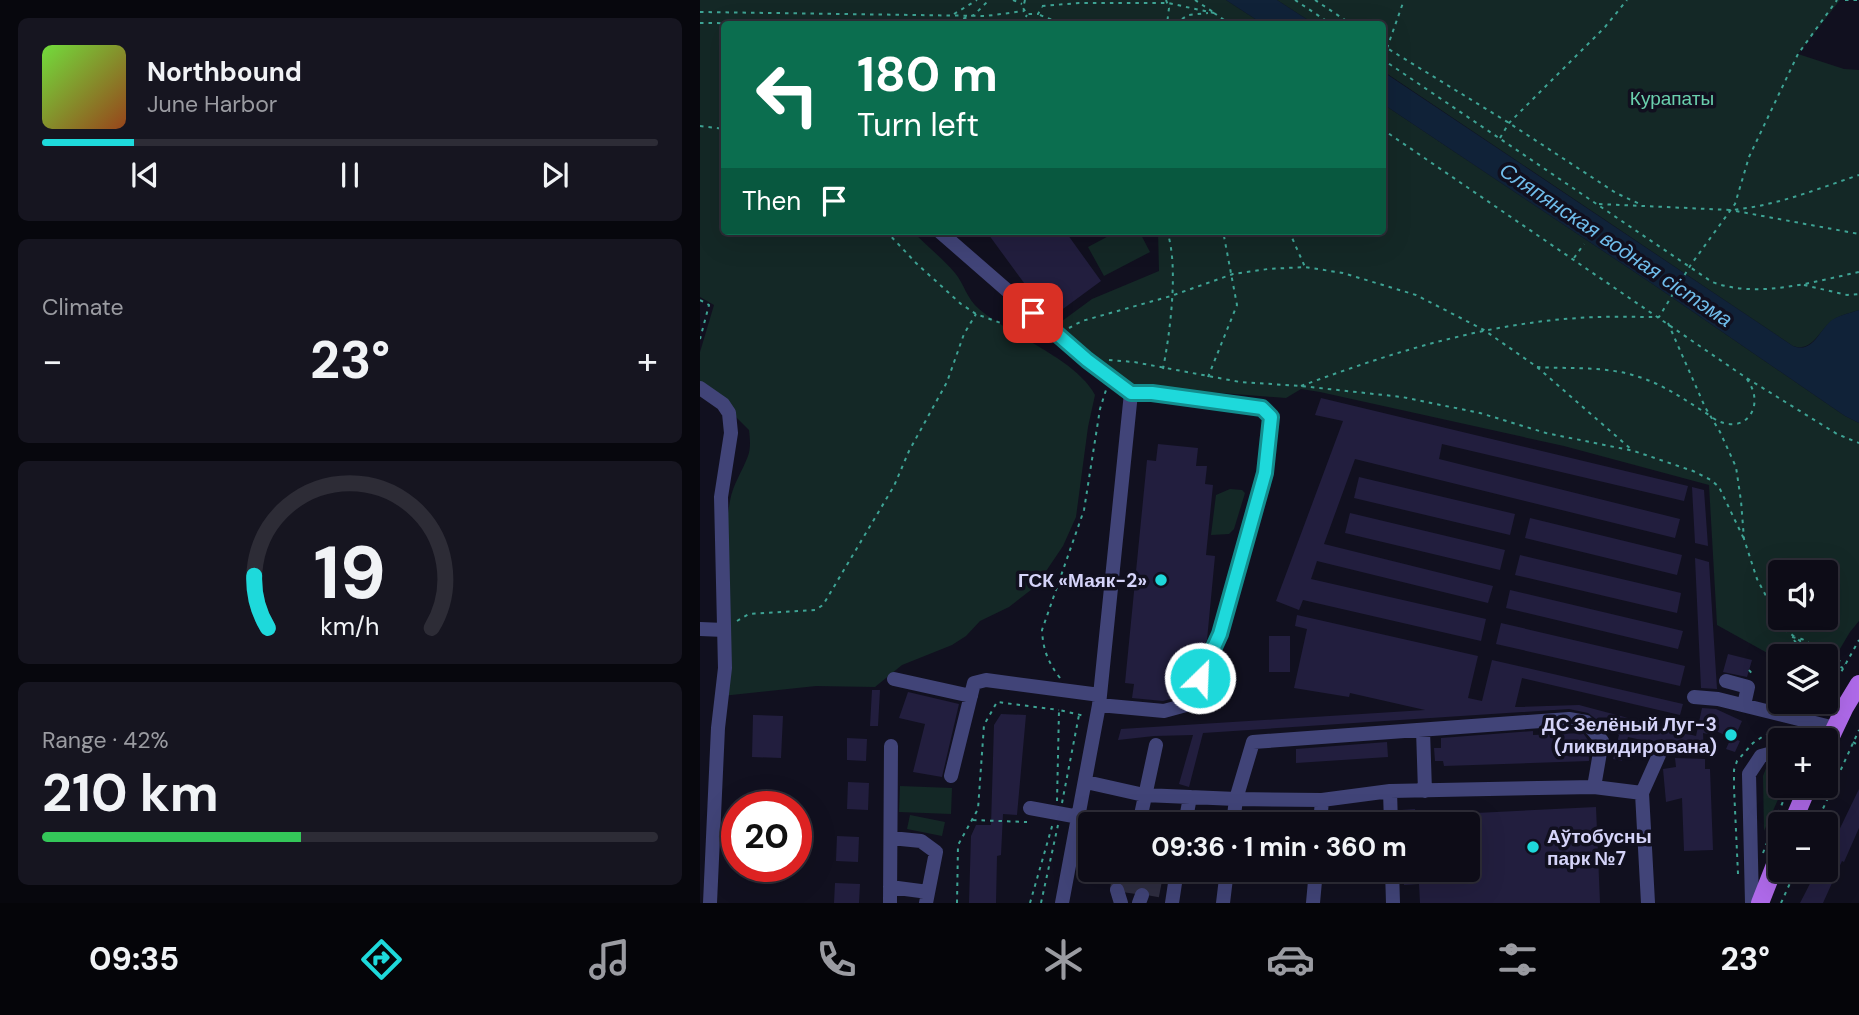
<!DOCTYPE html>
<html lang="en">
<head>
<meta charset="utf-8">
<style>
	:root { --surface:#0d0c17; --page:#161520; --text:#f1f3f6; --muted:#9a9ba1; --line:#2d2c36; --accent:#1ed9db }
	body { margin:0; font-family:"DM Sans",sans-serif; background:var(--page); color:var(--text); height:100vh; display:flex; flex-direction:column; font-size:26px; white-space:nowrap }
	* { box-sizing:border-box; margin:0 }
	p { font-size:23px; color:var(--muted) }
	.icon { flex:none; width:38px; height:38px; fill:none; stroke:currentColor; stroke-width:2; stroke-linecap:round; stroke-linejoin:round }
	.map { position:relative; flex:1; overflow:hidden }
	.drawer { display:flex; flex-direction:column; gap:18px; padding:18px; background:#07070d; width:700px }
	.drawer>* { flex:none }
	.banner { position:absolute; left:21px; top:21px; width:665px; height:214px; border-radius:7px; box-shadow:0 7px 28px #0002,0 0 0 2px var(--line); background:#0b6e4f; color:#fff; overflow:hidden }
	.buttons { position:absolute; left:1068px; top:560px; display:grid; gap:14px }
	.buttons a { display:grid; place-items:center; width:70px; height:70px; border-radius:7px; background:var(--surface); box-shadow:0 7px 28px #0002,0 0 0 2px var(--line); font-size:35px }
	.speed { position:absolute; left:21px; top:791px; display:flex; gap:14px; font-size:35px; font-weight:700; text-align:center }
	.speed>* { display:grid; place-content:center; width:91px; height:91px; border-radius:50%; background:var(--surface); box-shadow:0 7px 28px #0002,0 0 0 2px var(--line); line-height:1 }
	.speed .limit { border:10px solid #d22; background:#fff; color:#111 }
	.pin { position:absolute; display:grid; place-items:center; width:60px; height:60px; color:#fff; margin:-30px; border-radius:14px; box-shadow:0 4px 10px #0006 }
	.me { position:absolute; width:77px; margin:-38px; rotate:24deg; stroke-linejoin:round; filter:drop-shadow(0 0 5px #0008) }
	.turn { display:flex; align-items:center; gap:24px; height:147px; padding:0 21px; font-size:32px }
	.turn .icon { width:91px; height:91px; stroke-width:2.5 }
	.turn b { display:block; font-size:49px; line-height:60px }
	.then { display:flex; align-items:center; height:66px; padding:0 21px; background:#0003; gap:14px; font-size:26px }
	.big { font-size:52px; font-weight:700; line-height:1.1 }
	.drawer .tile { flex:1; display:flex; flex-direction:column; justify-content:center; gap:10px; min-width:0; padding:0 24px; border-radius:10px; background:var(--page) }
	.drawer .dial { align-items:center; gap:0 }
	.dial svg { height:182px; overflow:visible; fill:none; stroke:var(--line); stroke-width:7; stroke-linecap:round; text-anchor:middle }
	.dial text { fill:var(--text); stroke:none }
	.song { display:flex; align-items:center; gap:21px }
	.cover { width:84px; height:84px; border-radius:10px; background:linear-gradient(135deg,hsl(100 70% 55%),hsl(20 70% 35%)) }
	.played { height:7px; border-radius:4px; background:linear-gradient(90deg,var(--accent) 15%,var(--line) 15%) }
	.keys { display:flex; justify-content:space-around; direction:ltr }
	.heat { display:flex; justify-content:space-between; align-items:center; font-size:38px; direction:ltr }
	.charge { height:10px; border-radius:5px; background:linear-gradient(90deg,#34c759 42%,var(--line) 0) }
	.trip { position:absolute; left:378px; top:812px; width:402px; height:70px; border-radius:7px; background:var(--surface); box-shadow:0 7px 28px #0002,0 0 0 2px var(--line); font-weight:700; line-height:70px; text-align:center }
	.tab-bar { display:flex; height:112px; justify-content:space-around; align-items:center; background:#050509; color:var(--muted) }
	.tab-bar .icon { width:49px; height:49px }
	.tab-bar .active { color:var(--accent) }
	.tab-bar b { font-size:32px; color:var(--text) }
	main { display:flex; flex:1; min-height:0 }
	.map>svg:first-child { display:block }
	.green { fill:#142826; fill-rule:evenodd }
	.water { fill:#102238 }
	.building { fill:#221e3e }
	.lines { fill:none; stroke-linecap:round; stroke-linejoin:round }
	.minor-tunnel { stroke:#2e2d40; stroke-width:14; stroke-dasharray:14 7; stroke-linecap:butt }
	.path { stroke:#3ea394; stroke-width:2; stroke-dasharray:3.5 5; stroke-linecap:butt }
	.minor { stroke:#414478; stroke-width:14 }
	.major { stroke:#af6aea; stroke-width:18 }
	.route-casing { stroke:#148d8e; stroke-width:18 }
	.route { stroke:#1ed9db; stroke-width:12 }
	.poi-dot { fill:#1ed9db; stroke:#11101f; stroke-width:2.5 }
	.labels { text-anchor:middle; stroke-width:7; stroke-linejoin:round; paint-order:stroke }
	.park-label { font-size:19px; fill:#6acfad; stroke:#11101f }
	.poi-label { font-size:19px; font-weight:bold; fill:#d5d4f9; stroke:#11101f; text-anchor:end }
	.water-label { font-size:21px; font-style:italic; fill:#70bdeb; stroke:#11101f }
</style>
</head>
<body>
<main>
<section class="drawer">
<div class="tile">
<div class="song"><i class="cover"></i><div><b>Northbound</b><p>June Harbor</p></div></div>
<div class="played"></div>
<div class="keys"><svg class="icon" aria-label="previous" viewBox="0 0 24 24"><path d="M18 5L8 12l10 7zM5 5v14"/></svg><svg class="icon" aria-label="pause" viewBox="0 0 24 24"><path d="M8 5v14M16 5v14"/></svg><svg class="icon" aria-label="next" viewBox="0 0 24 24"><path d="M6 5l10 7-10 7zM19 5v14"/></svg></div>
</div>
<div class="tile"><p>Climate</p>
<div class="heat"><a>−</a><b class="big">23°</b><a>+</a></div>
</div>
<div class="tile dial"><svg viewBox="0 0 100 80">
<path d="M14 69A42 42 0 1 1 86 69"/>
<path d="M14 69A42 42 0 0 1 8 46" stroke="#1ed9db"/>
<text x="50" y="56" font-size="32" font-weight="700">19</text>
<text x="50" y="72" font-size="11">km/h</text>
</svg></div>
<div class="tile"><p>Range · 42%</p><b class="big">210 km</b><div class="charge"></div></div>
</section>
<div class="map">
<svg width="1159" height="903" viewBox="0 0 1159 903">
	<rect width="100%" height="100%" fill="#11101f"/>
	<path class="green" d="M0 0H526L563 24H24V231H212C226 245 242 258 255 273 264 284 267 299 279 309 310 335 376 359 395 395L388 427 376 517 363 546 336 586 309 607 280 621 266 636 252 645 202 665 175 687 116 686 22 696C23 632 18 565 30 501 33 484 42 472 48 456 51 448 50 438 49 430L23 404 0 387V352L14 305 0 297Z
		M577 0H1140L1098 54 1144 69 1159 70V310C1150 313 1140 315 1133 320 1119 330 1112 353 1093 346L683 71 682 24H614Z
		M683 104 954 285 1145 416 1159 423V621L1150 632 1125 674V656H1080V660L1017 625 1009 485 864 446 620 392 601 389 586 398 432 386 358 324 392 299 459 271 458 231H682ZM1080 572H1125V618H1080Z
		M418 231H439L450 252 404 276 388 247Z
		M530 489 542 490 545 493 534 529 529 534 511 535 516 495Z
		M1080 761V786H1084L1064 831 1063 776 1068 763Z
		M200 786 252 788 251 814 199 812Z
		M210 815 245 822 242 836 207 829Z"/>
	<path class="water" d="M526 0H577L614 24H563Z
		M682 71 1093 346C1113 354 1119 330 1132 320 1140 315 1150 313 1159 310V423L1145 416 954 285 683 104Z"/>
	<path class="building" d="M286 231H365L401 281 352 317 343 309Z
		M621 398 988 486 984 501 742 444 739 459 980 519 975 538 655 459 624 544 793 586 788 603 617 561 611 579 786 619 781 641 603 600 599 610 576 601 643 421 615 415Z
		M458 444 498 448 496 466H507L505 484 513 485 506 555 515 556 507 640 504 645 488 644 484 689 475 688 474 698 463 701 432 698 434 684 425 683 447 460 456 461Z
		M659 477 815 514 810 535 654 498Z
		M992 487 1004 490 1008 546 995 543Z
		M650 513 805 550 800 570 645 533Z
		M830 518 982 555 977 575 825 538Z
		M820 555 981 593 977 613 815 575Z
		M995 558 1009 562 1017 689 1001 688Z
		M810 590 983 631 978 649 806 608Z
		M597 615 778 656 768 698 782 701 792 660 983 704 980 715 822 678 815 707 879 705 996 736 1002 708 1016 709 1042 721 1034 739 1040 741 1035 752 1026 749 1031 738 1014 730 1013 735 1003 733 1004 754 961 739 959 744 928 737 922 761 913 759 919 735 916 732 943 730V723L942 729 896 719 888 713 869 709 503 733 489 787 479 784 493 735 454 736 418 740 421 729 725 710 650 693 649 697 594 688 607 629 595 626Z
		M801 623 985 666 980 686 796 644Z
		M569 636H590V672H569Z
		M1028 654 1052 660 1047 677 1023 672Z
		M172 690H180L178 726H170Z
		M208 692 259 704 242 777 213 772 225 724 199 718Z
		M301 714 326 715 317 815 303 814 301 855 297 856 296 903H269L271 836 276 825H291L294 725Z
		M53 715 83 716 81 758 52 757Z
		M833 731V735L883 733 888 740 889 761 744 766 743 761H735L734 748H741V738Z
		M147 738 167 739 166 761 147 760Z
		M687 742 688 757 596 763V749Z
		M975 758 1005 759V769H1010L1013 850 984 851 982 798 966 802 963 769 976 767Z
		M148 782 169 783 168 810 147 809Z
		M1159 789V828L1144 862 1142 861 1123 903H1100L1117 870H1125V850L1129 851Z
		M50 797 95 799V807H49Z
		M896 807 900 903H720L719 884 704 885V870H768V824H701V810L715 809 716 816Z
		M137 836 159 837 158 862 136 861Z
		M135 883 160 884 159 903H134Z"/>
	<g class="lines">
		<path class="minor-tunnel" d="M417 890 420 870
			M429 893 432 870
			M442 895 446 870
			M452 896 457 870"/>
		<path class="path" d="M313 0 322 4
			M325 0 323 8 327 14H338L342 7
			M466 0 469 8 467 24
			M495 0 513 12
			M595 0 631 24
			M615 0 651 24
			M1145 0H1159
			M342 6 379 3H468L514 13
			M0 12 286 16 324 11
			M514 13 530 24
			M254 14 277 0
			M340 15 362 24
			M0 23 138 24
			M247 24 274 15 289 0
			M321 24 327 15
			M475 24 488 15 508 13
			M682 45 809 123 916 193 942 205
			M682 55 687 48 704 0
			M682 59 1012 282C1058 299 1112 282 1159 272
			M0 126 24 129
			M682 129 1045 377 1137 434 1159 443
			M800 138 809 123 905 27 927 0
			M899 204 1031 210C1076 206 1117 189 1159 175
			M1036 211 1159 234
			M186 231 216 263 261 304 276 314 345 339
			M589 231 605 267
			M874 258 884 244
			M1104 285 1147 295 1159 294
			M0 300 9 305 0 339
			M968 323 1005 407 1020 432 1036 467 1041 501 1044 539 1057 579 1083 628 1120 656
			M369 328 382 321 471 296 533 274 568 269 605 267 643 273 716 295 784 330 837 367 932 450
			M409 360 434 362 540 382 601 386 702 397 780 413 846 433 934 451 993 471 1011 480 1019 487 1044 539
			M837 367C868 369 905 366 936 376 963 384 985 400 1009 415
			M463 369C470 333 479 266 467 231
			M508 377 537 305 523 231
			M601 386C690 353 783 324 878 318 905 316 932 317 959 317L990 266 1035 204 1049 157 1098 54 1137 0
			M1013 418C1044 438 1068 406 1046 378
			M37 621 49 614 115 610 123 605 194 486 209 451 247 382 264 334 276 314
			M1092 637 1102 639 1145 664
			M1094 640 1100 648 1113 656
			M1125 660 1143 668
			M1125 664 1139 672
			M1049 670 1053 675
			M360 678C348 662 343 650 342 630L384 510 400 409 406 390
			M1125 701 1159 640
			M1107 740 1109 734
			M1153 742 1159 746
			M357 801 359 710 385 716
			M362 803 379 715
			M273 820 327 822
			M1116 824 1159 730
			M1063 853 1089 786
			M1038 874 1034 788V770L1037 761 1053 743 1062 737 1074 732 1092 731
			M257 903 258 845 278 809 284 725 297 702 359 710
			M330 903 353 823
			M341 903 358 825
			M1081 903 1096 870"/>
		<path class="minor" d="M239 231 387 360 431 393H452L562 408 571 417 565 473 520 634 491 699 486 705 464 711 399 705
			M0 388 23 404 29 413 31 433 21 497 25 668 18 728 10 903
			M0 629 24 630
			M194 679 271 696
			M1026 681 1048 687 1044 705
			M994 697 1018 699 1135 728
			M723 730 725 791
			M251 776 274 683 286 680 400 695
			M386 782 444 795 536 799 553 742 869 719 886 722 902 741 894 787
			M942 793 959 755
			M330 808 379 817
			M439 824 456 745
			M485 824 490 797
			M533 824 536 799 622 800 690 791
			M620 824 622 800
			M691 824 690 791 894 787 942 793 948 903
			M191 838 221 841 236 852 226 903
			M692 870 693 903
			M190 887 228 892
			M417 890 421 903
			M190 903 191 746
			M362 903 399 705 431 393
			M439 903 442 895
			M472 903 477 870
			M523 903 527 870
			M613 903 616 870
			M1052 903 1049 774 1061 756 1080 751"/>
		<path class="major" d="M1125 749 1145 707 1159 684
			M1092 824 1108 786
			M1060 903 1080 852"/>
	</g>
	<g class="lines">
		<g class="route-casing">
			<path id="route" d="M333 313 387 360 431 393H452L562 408 571 417 565 473 520 634 500 678"/>
		</g>
		<use href="#route" class="route"/>
	</g>
	<g class="poi-dot">
		<circle cx="461" cy="580" r="7"/>
		<circle cx="1031" cy="735" r="7"/>
		<circle cx="833" cy="847" r="7"/>
	</g>
	<g class="labels">
		<g class="park-label">
			<text x="972" y="105">Курапаты</text>
		</g>
		<g class="poi-label">
			<text x="447" y="587">ГСК «Маяк-2»</text>
			<text x="1017" y="731">ДС Зелёный Луг-3<tspan x="1017" dy="22">(ликвидирована)</tspan></text>
			<text x="847" y="843" text-anchor="start">Аўтобусны<tspan x="847" dy="22">парк №7</tspan></text>
		</g>
		<g class="water-label">
			<text transform="translate(916 245) rotate(34)" y="7">Сляпянская водная сістэма</text>
		</g>
	</g>
</svg>
<div class="buttons">
<a><svg class="icon" aria-label="sound" viewBox="0 0 24 24"><path d="M4 9h4l5-4v14l-5-4H4zM17 9q2 3 0 6"/></svg></a>
<a><svg class="icon" aria-label="layers" viewBox="0 0 24 24"><path d="M12 4l9 5-9 5-9-5zM3 14l9 5 9-5"/></svg></a>
<a>+</a>
<a>−</a>
</div>
<div class="speed"><div class="limit">20</div></div>
<div class="pin" style="left:333px;top:313px;background:#d93025"><svg class="icon" aria-label="arrive" viewBox="0 0 24 24"><path d="M6 21V4h12l-3 4 3 4H6"/></svg></div>
<svg class="me" style="left:500px;top:678px" viewBox="-20 -20 40 40"><circle r="17" fill="#1ed9db" stroke="#fff" stroke-width="3"/><path d="M0-11L8 9 0 5-8 9z" fill="#fff"/></svg>
<div class="trip">09:36 · 1 min · 360 m</div>
<div class="banner">
<div class="turn"><svg class="icon" aria-label="left" viewBox="0 0 24 24"><path d="M17 20v-9H6M10 6l-5 5 5 5"/></svg><div><b>180 m</b>Turn left</div></div>
<div class="then">Then<svg class="icon" aria-label="arrive" viewBox="0 0 24 24"><path d="M6 21V4h12l-3 4 3 4H6"/></svg></div>
</div>
</div>
</main>
<nav class="tab-bar">
<b>09:35</b>
<svg class="icon active" aria-label="directions" viewBox="0 0 24 24"><path d="M12 3l9 9-9 9-9-9zM9 14v-3h6M13 9l2 2-2 2"/></svg>
<svg class="icon" aria-label="music" viewBox="0 0 24 24"><path d="M9 18V5l10-2v13"/><circle cx="6" cy="18" r="3"/><circle cx="16" cy="16" r="3"/></svg>
<svg class="icon" aria-label="phone" viewBox="0 0 24 24"><path d="M5 4h4l2 5-3 2q2 4 5 5l2-3 5 2v4C11 20 4 13 5 4z"/></svg>
<svg class="icon" aria-label="climate" viewBox="0 0 24 24"><path d="M12 3v18M4 7l16 10M4 17L20 7"/></svg>
<svg class="icon" aria-label="car" viewBox="0 0 24 24"><path d="M5 17H2v-5l4-1 3-4h7l3 4 3 1v5h-3M9 17h6M6 11h13"/><circle cx="7" cy="17" r="2"/><circle cx="17" cy="17" r="2"/></svg>
<svg class="icon" aria-label="filters" viewBox="0 0 24 24"><path d="M4 7h16M4 17h16"/><circle cx="9" cy="7" r="2"/><circle cx="15" cy="17" r="2"/></svg>
<b>23°</b>
</nav>
</body>
</html>
